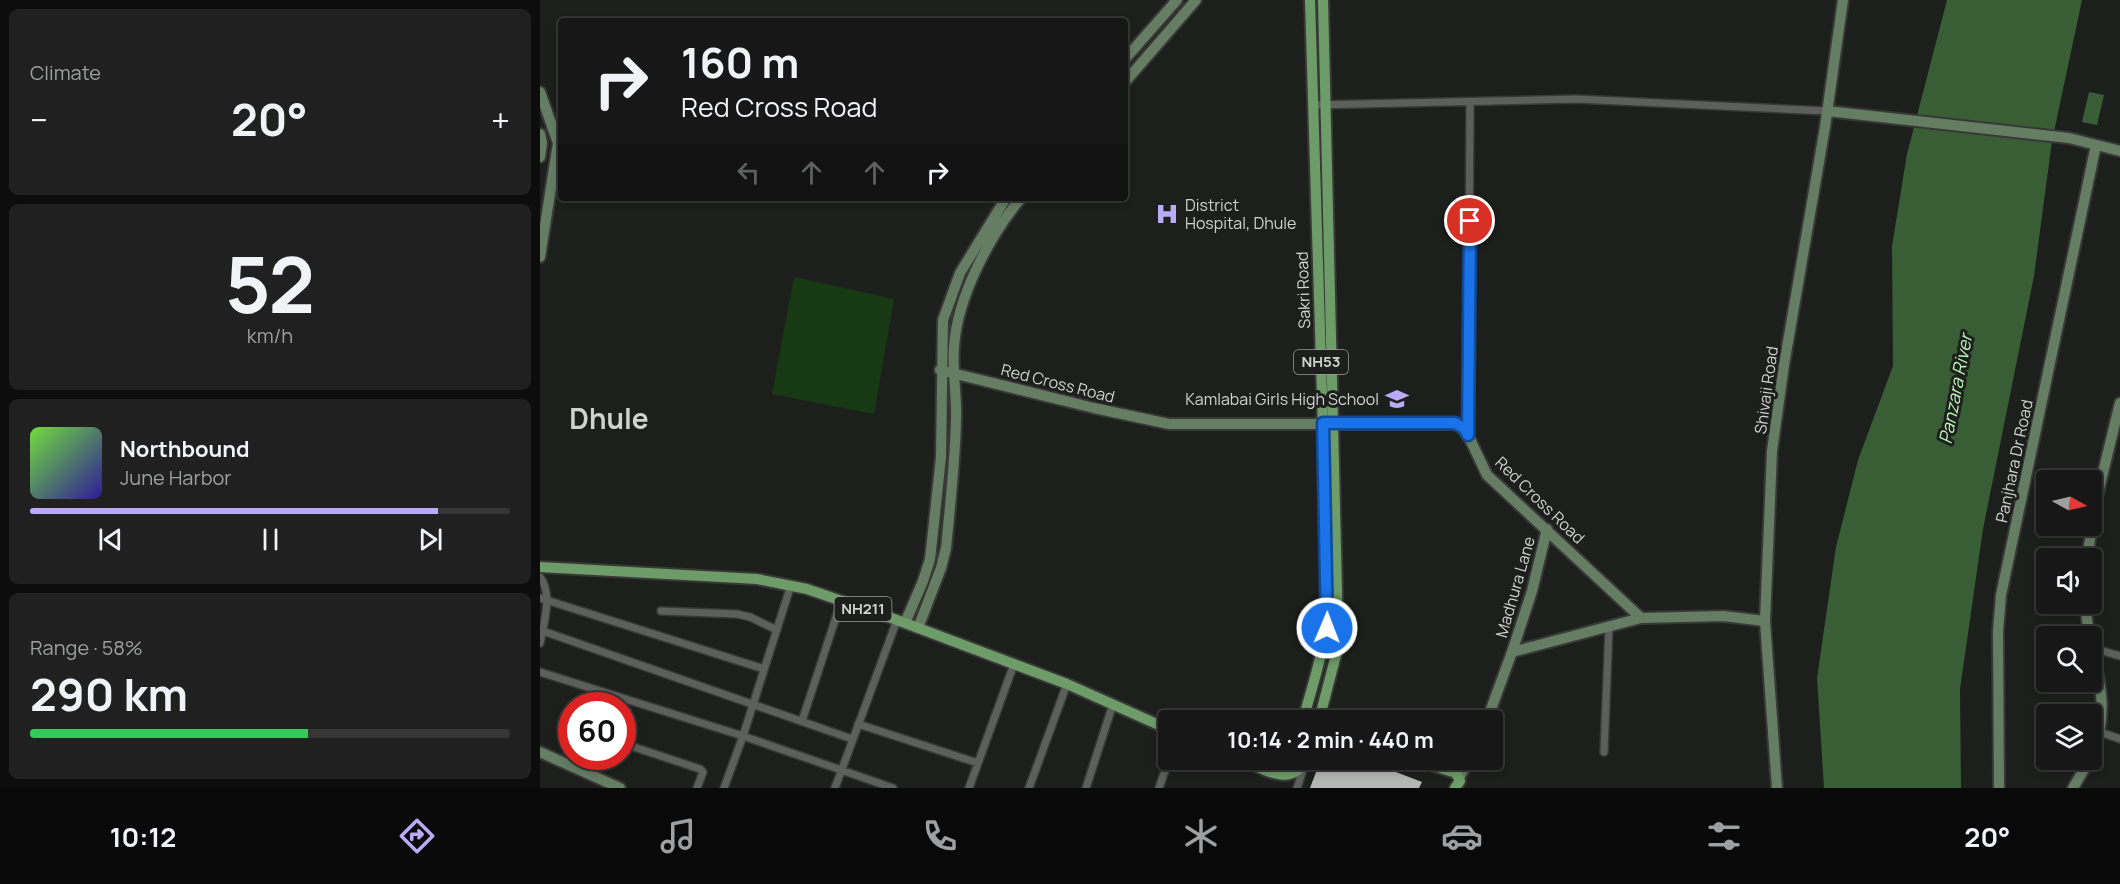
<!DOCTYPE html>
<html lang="en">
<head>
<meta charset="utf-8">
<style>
	:root { --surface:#161716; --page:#1f201f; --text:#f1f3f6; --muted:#9e9fa1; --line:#353635; --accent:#b9abf7 }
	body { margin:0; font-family:Manrope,sans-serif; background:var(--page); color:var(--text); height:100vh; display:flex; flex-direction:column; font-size:22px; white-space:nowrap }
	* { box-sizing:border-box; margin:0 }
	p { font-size:20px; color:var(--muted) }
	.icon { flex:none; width:33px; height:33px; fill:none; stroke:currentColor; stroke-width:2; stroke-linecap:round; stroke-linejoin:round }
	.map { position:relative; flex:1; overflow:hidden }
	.details { display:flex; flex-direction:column; gap:9px; padding:9px; background:#0c0d0c; width:540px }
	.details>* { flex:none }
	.guide { position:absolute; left:18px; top:18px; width:570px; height:183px; border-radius:6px; box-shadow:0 3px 9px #0003,0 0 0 2px var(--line); background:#161716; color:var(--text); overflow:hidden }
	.needle { width:39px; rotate:98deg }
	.tools { position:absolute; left:1496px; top:470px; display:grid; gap:12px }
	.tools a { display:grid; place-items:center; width:66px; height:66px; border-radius:6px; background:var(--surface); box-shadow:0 3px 9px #0003,0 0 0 2px var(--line); font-size:30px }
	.speed { position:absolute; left:18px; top:692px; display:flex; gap:12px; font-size:30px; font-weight:700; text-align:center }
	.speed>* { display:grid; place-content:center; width:78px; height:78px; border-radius:50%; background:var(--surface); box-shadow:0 3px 9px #0003,0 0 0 2px var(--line); line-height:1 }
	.speed .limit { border:9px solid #d22; background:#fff; color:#111 }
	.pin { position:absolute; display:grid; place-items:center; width:51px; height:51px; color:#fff; margin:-26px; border:3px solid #fff; border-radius:50%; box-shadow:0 2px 6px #0007 }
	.me { position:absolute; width:66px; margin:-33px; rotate:1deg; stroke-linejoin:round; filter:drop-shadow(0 0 4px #0008) }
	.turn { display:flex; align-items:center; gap:21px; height:126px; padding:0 24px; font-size:27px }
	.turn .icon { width:78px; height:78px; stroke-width:2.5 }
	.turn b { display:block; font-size:42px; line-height:51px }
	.lanes { display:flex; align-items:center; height:57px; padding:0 24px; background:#0003; justify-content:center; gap:30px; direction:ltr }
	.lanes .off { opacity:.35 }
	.big { font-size:45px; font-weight:700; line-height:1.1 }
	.details .widget { flex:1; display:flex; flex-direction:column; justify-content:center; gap:9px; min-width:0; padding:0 21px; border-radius:9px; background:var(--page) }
	.details .dial { align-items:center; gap:0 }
	.dial b { font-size:78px; line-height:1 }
	.song { display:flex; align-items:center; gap:18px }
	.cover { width:72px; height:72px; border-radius:9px; background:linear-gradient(135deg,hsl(100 70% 55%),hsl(250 70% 35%)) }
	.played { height:6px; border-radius:3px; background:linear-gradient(90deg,var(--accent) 85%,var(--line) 85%) }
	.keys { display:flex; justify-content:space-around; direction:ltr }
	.heat { display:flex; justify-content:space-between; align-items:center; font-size:33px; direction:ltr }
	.charge { height:9px; border-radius:4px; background:linear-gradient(90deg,#34c759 58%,var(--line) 0) }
	.trip { position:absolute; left:618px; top:710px; width:345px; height:60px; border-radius:6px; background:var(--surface); box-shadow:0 3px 9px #0003,0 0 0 2px var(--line); font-weight:700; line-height:60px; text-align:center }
	.tab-bar { display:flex; height:96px; justify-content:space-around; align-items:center; background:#090909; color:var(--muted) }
	.tab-bar .icon { width:42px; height:42px }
	.tab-bar .active { color:var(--accent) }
	.tab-bar b { font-size:27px; color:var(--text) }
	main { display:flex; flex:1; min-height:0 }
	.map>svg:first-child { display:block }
	.green { fill:#173a15 }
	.water { fill:#395e36 }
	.building { fill:#b3b6b3 }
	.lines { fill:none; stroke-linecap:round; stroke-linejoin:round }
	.street-casing { stroke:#383937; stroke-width:10 }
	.secondary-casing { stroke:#383937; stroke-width:14 }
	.primary-casing { stroke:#383937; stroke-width:14 }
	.street { stroke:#5c5f5c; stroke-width:7 }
	.secondary { stroke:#647d63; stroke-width:10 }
	.primary { stroke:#6d9c69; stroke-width:10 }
	.route-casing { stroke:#114b97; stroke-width:15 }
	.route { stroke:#1a73e8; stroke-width:10 }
	.labels { text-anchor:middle; stroke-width:6; stroke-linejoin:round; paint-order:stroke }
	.shield { fill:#1d1f1d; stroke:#9b9c9a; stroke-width:1.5 }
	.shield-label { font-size:15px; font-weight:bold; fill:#d1d2d0 }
	.poi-label { font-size:16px; fill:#d1d2d0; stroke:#1d1f1d; text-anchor:start }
	.street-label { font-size:16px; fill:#d1d2d0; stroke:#1d1f1d }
	.water-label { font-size:18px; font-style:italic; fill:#bbf6b6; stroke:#1d1f1d }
	.town-label { font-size:28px; font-weight:bold; fill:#d1d2d0; stroke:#1d1f1d }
</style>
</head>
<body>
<main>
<section class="details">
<div class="widget"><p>Climate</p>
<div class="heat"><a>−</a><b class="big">20°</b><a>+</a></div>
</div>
<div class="widget dial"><b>52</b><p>km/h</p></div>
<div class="widget">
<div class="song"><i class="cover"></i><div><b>Northbound</b><p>June Harbor</p></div></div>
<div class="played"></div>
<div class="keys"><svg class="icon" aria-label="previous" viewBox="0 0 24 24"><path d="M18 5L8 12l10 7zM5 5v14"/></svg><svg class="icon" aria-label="pause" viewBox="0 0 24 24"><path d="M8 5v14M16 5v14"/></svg><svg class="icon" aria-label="next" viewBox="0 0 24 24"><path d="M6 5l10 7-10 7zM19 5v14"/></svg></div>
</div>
<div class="widget"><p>Range · 58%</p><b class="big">290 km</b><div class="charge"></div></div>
</section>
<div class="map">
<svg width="1580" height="788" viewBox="0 0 1580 788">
	<rect width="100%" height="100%" fill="#1d1f1d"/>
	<path class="green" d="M254 277 354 299 334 414 232 394Z"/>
	<path class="water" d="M1407 0H1542L1512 141 1494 276 1443 529 1420 689 1421 788H1284L1277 678 1296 547 1318 460 1353 366 1352 246 1367 154Z
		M1549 92 1564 95 1557 125 1542 122Z"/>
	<path class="building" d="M781 759H822L882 782 879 788H770Z"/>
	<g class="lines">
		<g class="street-casing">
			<path id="street" d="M773 105 1036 99 1287 111
				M928 435 930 102
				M0 577C13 594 4 623 0 643
				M0 598 224 669
				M121 611 197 614 210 617 237 630
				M0 630 312 739
				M1552 648 1580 656
				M0 672 203 736 353 788
				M262 721 301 602
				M318 724 438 763
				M1560 732 1580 739
				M82 743 160 769 163 772 157 788
				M1064 752 1069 627
				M184 788 203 736 251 585
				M295 788 357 620
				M429 788 474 664
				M489 788 527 684
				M546 788 573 704
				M619 788 629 759
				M757 788 764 767"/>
		</g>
		<g class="secondary-casing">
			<path id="secondary" d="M585 59 637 0
				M585 82 656 0
				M0 92 18 143 0 257
				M1287 111 1529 138 1580 151
				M0 134 2 143 0 157
				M400 370 554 408 629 424H919L928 435 947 475 1101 618 1183 616 1225 621
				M1547 558 1557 497 1580 403
				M1545 603 1549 636
				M365 623 383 581 390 559 393 532 401 457 403 320 420 273 466 198
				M378 628 401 568 406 548C410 506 415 463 416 420 417 396 412 371 414 347 417 297 450 235 481 198
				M1551 644C1561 685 1569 716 1551 757
				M972 652 992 591 1007 529
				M947 720 972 652 1101 618
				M0 752 80 788
				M920 776 930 759
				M1237 788 1225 621 1232 451 1244 365 1285 127 1303 0
				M1459 788 1458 631 1461 595 1556 145
				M1533 788 1550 759"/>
		</g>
		<g class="primary-casing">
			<path id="primary" d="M0 567 217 579 267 589 357 620 527 684 628 729
				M763 720C776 673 787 644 788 594L770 0
				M779 720 796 655 798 634 783 0
				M700 759C726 770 751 788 767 759
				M872 759 916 773 920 781 915 788
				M719 766C733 768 744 773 752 759"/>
		</g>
		<use href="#street" class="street"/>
		<use href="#secondary" class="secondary"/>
		<use href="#primary" class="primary"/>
	</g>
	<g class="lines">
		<g class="route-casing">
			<path id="route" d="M787 628 783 423H915L924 428 928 435 930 221"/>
		</g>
		<use href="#route" class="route"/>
	</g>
	<defs>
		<g id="hospital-bare" transform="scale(1.8)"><path d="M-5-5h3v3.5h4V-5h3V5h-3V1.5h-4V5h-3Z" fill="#b9abf7" stroke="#1d1f1d" stroke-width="2.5" paint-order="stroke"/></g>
		<g id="school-bare" transform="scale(1.8)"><path d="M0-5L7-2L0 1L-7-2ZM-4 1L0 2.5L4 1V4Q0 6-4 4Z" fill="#b9abf7" stroke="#1d1f1d" stroke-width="2.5" paint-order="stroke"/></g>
	</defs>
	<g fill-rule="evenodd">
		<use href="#hospital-bare" x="627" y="214"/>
		<use href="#school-bare" x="857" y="399"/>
	</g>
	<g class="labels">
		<g class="shield">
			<rect x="754" y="350" width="54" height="24" rx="4.5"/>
			<rect x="294.5" y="597" width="57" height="24" rx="4.5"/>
		</g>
		<g class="shield-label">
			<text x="781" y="367">NH53</text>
			<text x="323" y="614">NH211</text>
		</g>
		<g class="poi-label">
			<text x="645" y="211">District<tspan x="645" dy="18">Hospital, Dhule</tspan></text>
			<text x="839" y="405" text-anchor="end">Kamlabai Girls High School</text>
		</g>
		<g class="street-label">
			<text transform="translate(763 290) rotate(-92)" y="6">Sakri Road</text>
			<text transform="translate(518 383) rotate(14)" y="6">Red Cross Road</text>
			<text transform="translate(1226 390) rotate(-82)" y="6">Shivaji Road</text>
			<text transform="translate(1474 461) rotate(-78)" y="6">Panjhara Dr Road</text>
			<text transform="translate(1000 500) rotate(44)" y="6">Red Cross Road</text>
			<text transform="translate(975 587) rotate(-74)" y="6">Madhura Lane</text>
		</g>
		<g class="water-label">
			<text transform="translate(1416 389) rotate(-79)" y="6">Panzara River</text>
		</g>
		<g class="town-label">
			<text x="69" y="429">Dhule</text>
		</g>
	</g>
</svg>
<div class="tools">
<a><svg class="needle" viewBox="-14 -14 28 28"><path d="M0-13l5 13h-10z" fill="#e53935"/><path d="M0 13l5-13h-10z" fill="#9e9fa1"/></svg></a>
<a><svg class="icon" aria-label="sound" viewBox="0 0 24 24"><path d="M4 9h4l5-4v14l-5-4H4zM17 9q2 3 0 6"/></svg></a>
<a><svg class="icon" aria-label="search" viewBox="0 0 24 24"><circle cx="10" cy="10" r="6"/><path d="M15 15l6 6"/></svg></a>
<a><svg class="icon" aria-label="layers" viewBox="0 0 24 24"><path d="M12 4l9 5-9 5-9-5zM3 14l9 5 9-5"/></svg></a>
</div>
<div class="speed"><div class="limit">60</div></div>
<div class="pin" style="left:930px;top:221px;background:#d93025"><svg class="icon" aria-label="arrive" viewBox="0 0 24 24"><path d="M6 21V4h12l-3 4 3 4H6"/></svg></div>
<svg class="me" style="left:787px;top:628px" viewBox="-20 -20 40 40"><circle r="17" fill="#1a73e8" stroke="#fff" stroke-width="3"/><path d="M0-11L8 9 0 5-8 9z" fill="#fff"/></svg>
<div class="trip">10:14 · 2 min · 440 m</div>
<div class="guide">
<div class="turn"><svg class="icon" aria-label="right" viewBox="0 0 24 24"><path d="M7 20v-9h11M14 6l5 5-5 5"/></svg><div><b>160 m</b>Red Cross Road</div></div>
<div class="lanes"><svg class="icon off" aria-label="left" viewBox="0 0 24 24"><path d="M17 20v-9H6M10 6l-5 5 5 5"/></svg><svg class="icon off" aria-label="ahead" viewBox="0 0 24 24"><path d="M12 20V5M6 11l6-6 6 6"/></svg><svg class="icon off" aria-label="ahead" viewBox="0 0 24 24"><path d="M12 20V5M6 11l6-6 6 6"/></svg><svg class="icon" aria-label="right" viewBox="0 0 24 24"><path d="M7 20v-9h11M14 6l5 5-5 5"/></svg></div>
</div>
</div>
</main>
<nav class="tab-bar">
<b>10:12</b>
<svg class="icon active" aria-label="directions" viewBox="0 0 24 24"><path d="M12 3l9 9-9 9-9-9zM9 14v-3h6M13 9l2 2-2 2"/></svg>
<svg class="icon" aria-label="music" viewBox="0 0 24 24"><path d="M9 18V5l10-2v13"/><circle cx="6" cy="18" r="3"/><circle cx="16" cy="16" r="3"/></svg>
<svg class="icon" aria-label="phone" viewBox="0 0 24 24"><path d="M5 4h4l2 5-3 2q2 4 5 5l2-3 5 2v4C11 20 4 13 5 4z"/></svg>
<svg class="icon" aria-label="climate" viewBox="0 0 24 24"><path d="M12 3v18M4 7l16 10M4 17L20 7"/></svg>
<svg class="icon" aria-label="car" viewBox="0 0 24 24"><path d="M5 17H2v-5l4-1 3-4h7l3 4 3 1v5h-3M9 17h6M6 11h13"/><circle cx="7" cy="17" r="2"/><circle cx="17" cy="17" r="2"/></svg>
<svg class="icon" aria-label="filters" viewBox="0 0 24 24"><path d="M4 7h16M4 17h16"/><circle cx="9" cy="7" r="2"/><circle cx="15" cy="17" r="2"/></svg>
<b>20°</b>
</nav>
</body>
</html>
